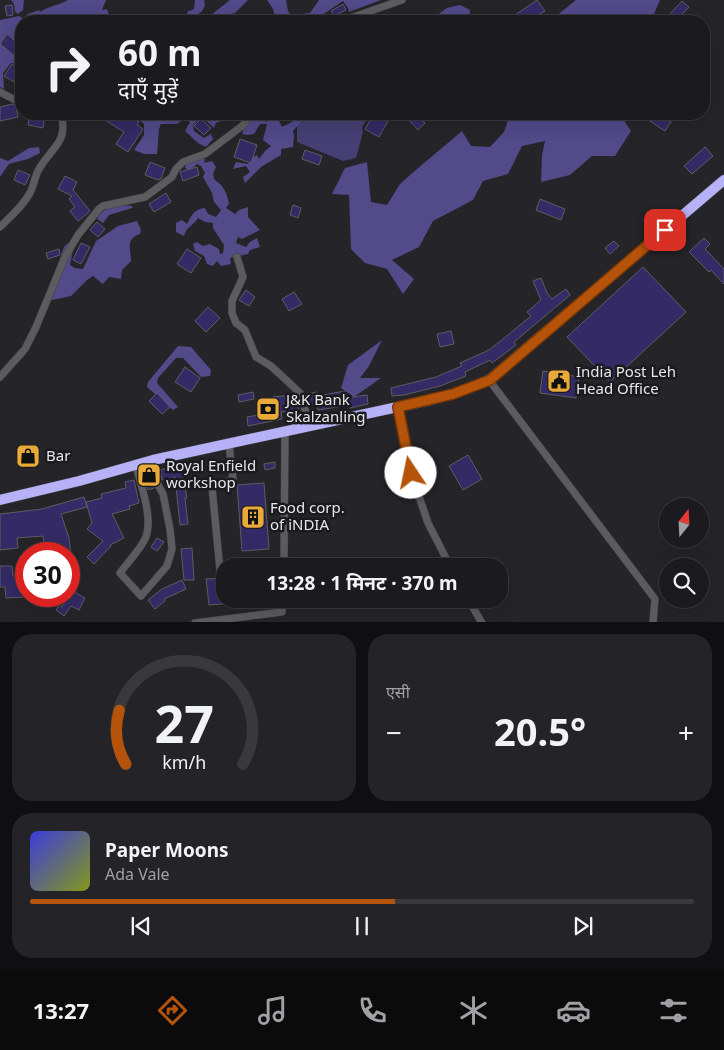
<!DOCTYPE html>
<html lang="hi">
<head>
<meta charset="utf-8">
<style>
	:root { --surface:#1b1b1f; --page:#242428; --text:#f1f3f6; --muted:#a0a1a4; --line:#39393d; --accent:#b45309 }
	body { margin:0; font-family:"Noto Sans","Noto Sans Devanagari",sans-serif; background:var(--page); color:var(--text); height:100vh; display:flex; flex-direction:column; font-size:19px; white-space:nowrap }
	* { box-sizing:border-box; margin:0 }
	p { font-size:16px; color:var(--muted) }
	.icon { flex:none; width:28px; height:28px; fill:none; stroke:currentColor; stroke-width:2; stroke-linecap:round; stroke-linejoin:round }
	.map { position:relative; height:622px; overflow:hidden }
	.panel { display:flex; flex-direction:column; gap:12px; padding:12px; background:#0f0f11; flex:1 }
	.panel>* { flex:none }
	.guide { position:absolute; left:15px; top:15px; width:695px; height:105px; border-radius:20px; box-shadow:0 5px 20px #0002,0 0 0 1px var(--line); background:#1b1b1f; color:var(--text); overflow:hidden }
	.needle { width:32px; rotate:18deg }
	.controls { position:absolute; left:659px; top:498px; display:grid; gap:10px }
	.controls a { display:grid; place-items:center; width:50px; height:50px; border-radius:50%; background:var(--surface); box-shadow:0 5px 20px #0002,0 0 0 1px var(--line); font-size:25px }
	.speed { position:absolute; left:15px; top:542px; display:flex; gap:10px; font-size:25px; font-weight:700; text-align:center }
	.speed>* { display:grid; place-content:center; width:65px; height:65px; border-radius:50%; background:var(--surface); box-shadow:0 5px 20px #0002,0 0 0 1px var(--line); line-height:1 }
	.speed .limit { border:8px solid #d22; background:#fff; color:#111 }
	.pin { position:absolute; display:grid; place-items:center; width:42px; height:42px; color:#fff; margin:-21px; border-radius:10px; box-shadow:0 2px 8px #0006 }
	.me { position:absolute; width:55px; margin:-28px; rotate:349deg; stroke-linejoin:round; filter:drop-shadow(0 0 4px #0008) }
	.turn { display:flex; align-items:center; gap:18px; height:105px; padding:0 20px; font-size:22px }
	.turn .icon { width:65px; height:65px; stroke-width:2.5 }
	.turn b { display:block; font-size:35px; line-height:42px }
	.big { font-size:38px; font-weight:700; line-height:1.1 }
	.panel .widget { flex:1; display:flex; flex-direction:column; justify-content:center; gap:8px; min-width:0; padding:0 18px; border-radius:20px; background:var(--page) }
	.panel .dial { align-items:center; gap:0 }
	.dial svg { height:130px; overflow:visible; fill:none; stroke:var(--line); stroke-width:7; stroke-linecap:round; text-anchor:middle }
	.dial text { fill:var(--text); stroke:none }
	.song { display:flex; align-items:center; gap:15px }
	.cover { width:60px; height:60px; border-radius:8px; background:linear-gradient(135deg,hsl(240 70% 55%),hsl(70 70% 35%)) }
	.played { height:5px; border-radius:2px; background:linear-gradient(90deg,var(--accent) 55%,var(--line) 55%) }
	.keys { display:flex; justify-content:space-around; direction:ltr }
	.heat { display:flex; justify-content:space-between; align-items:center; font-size:28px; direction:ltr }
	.panel .tiles { flex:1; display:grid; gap:12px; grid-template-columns:1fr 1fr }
	.widget:last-child { grid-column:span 2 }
	.trip { position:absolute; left:216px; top:558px; width:292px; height:50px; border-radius:20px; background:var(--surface); box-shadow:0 5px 20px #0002,0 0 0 1px var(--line); font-weight:700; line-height:50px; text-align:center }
	.dock { display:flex; height:80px; justify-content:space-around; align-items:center; background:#0b0b0c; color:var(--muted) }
	.dock .icon { width:35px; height:35px }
	.dock .on { color:var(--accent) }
	.dock b { font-size:22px; color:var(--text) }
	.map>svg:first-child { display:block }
	.green { fill:#463f74 }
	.forest { fill:#524a89 }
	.building { fill:#342a65; stroke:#5d5d62 }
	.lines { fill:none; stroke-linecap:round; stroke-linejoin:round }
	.minor-casing { stroke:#424145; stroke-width:8 }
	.highway-casing { stroke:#424145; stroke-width:11 }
	.minor { stroke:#5b5b60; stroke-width:7 }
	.highway { stroke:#b7b2f8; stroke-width:10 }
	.route-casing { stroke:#753606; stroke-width:12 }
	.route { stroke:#b45309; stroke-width:9 }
	.labels { text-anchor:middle; stroke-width:5; stroke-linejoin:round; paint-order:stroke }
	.poi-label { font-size:15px; fill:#e7e7ea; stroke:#1b1b1f; text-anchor:start }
</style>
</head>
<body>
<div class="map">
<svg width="724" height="623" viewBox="0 0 724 623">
	<rect width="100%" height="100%" fill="#242429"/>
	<path class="green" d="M305 114H369L362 128 363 132 356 158 343 161 297 142V124Z"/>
	<path class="forest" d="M11 0H24L23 10 18 14 15 12 14 4Z
		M68 0H106L102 10 107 9 111 21H21V61L18 64 11 63 3 73 4 89 0 87V20L19 16 24 19 28 14 39 10 40 12C49 6 59 5 68 0Z
		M195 0H204L205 6 202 11 197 15 195 21H188L187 12 194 9Z
		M230 0H248L235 13 207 21 206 19Z
		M267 0H286L288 11 291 15 310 13 319 0H381L349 12 348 8 343 1 316 19 317 21 307 20 304 21H276L273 9Z
		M576 0H660L651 21H550Z
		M460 5 470 10 469 21H423L425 19 433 18 447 8Z
		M132 114H143L144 119 155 121 160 116C170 118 171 115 180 114 187 112 210 114 217 116L222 114H247L242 119 223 120 216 123 214 128 203 118 198 120 193 126 194 131 204 138 211 134 213 139 206 147 198 143 185 131 190 122 186 118 177 124H161L159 129 157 154H144L134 150 144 135V124Z
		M254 114H264L262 120 267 122 271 116 276 115 282 127 292 122 297 114H304L303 119 293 131 294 136 293 147 281 149V155L261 167 245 183 243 177 250 172 246 166 233 169 236 162 248 164 251 158 257 155 259 159 265 151 271 146 263 140 267 124H260L254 134 247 135 242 134 244 128Z
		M501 114H625V122L631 131 615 156H592L570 175 541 182 542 155 545 141 522 146 508 174 483 181 473 200 433 221 419 247 392 260 414 279 403 294 387 269 365 263 351 249 349 195 332 194 345 168 367 162 371 202 387 205 400 184 417 169 462 131 471 146 490 147 504 132 509 117Z
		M39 147 40 153 28 159 9 164 0 177V158L8 161 29 148Z
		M199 158 205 159 204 163 212 161 216 167 213 174 214 179C224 186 227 193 229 204L226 208 235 214 239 210 248 207V217L260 230 242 239 238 237 236 243 246 247 250 242 257 238 260 247 250 250 248 254 230 258 231 264 221 266 217 261 213 266 207 264 204 256 195 251 193 244 197 242 203 246 210 244 219 249 220 254 223 253 224 245 213 228V223L205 222 198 218C193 226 187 226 184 236L176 232V223L182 220 187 224C192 215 194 209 205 208L208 214 216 217 221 210 214 202 212 193 203 177 205 173 201 166 197 164 189 171 185 168 186 163 193 160 195 162Z
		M123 205 133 206 132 208 109 215 103 223 97 219C102 208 112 207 123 205Z
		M137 221 141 230 140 234C125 239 131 249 131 261L122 270 121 279 109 277 103 284 93 276 87 280 71 296 52 300 46 297 64 247 68 243 73 250 70 265 75 268 83 269 96 241 118 226Z
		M382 340 369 366 360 378H381L354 397 341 388 348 365Z
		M178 346 191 347 211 370 210 376 201 377 183 358H176L158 378 157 383 178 407 173 410 147 387 148 382Z"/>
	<path class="building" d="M537 0 545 11 528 21H520L515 15Z
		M682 1 689 7 676 21H663Z
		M343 4 346 10 334 16 331 11Z
		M12 5 13 15 7 16 5 6Z
		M7 34 21 46V51L16 57 0 44Z
		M12 64 21 70V74L16 83 4 76Z
		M12 104 16 106 18 117 0 121V107Z
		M30 114 45 116 43 128 28 125Z
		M105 114H126L139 122 137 125 143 129 128 152 116 144 124 132 102 118Z
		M374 114H392L379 137 365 129Z
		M411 114H416L425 123 418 130 407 118Z
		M653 114H658L671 122 665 131 648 120Z
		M201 119 211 128 204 135 194 126Z
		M240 139 257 145 251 163 234 157Z
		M705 147 713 156 692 174 684 166Z
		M305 150 322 156 319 165 302 159Z
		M150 162 165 168 161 179 158 180 145 175Z
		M197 167 199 175 183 181 180 172Z
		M18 170 30 175 25 185 14 180Z
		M65 176 77 182 73 190 90 211 78 221 70 211 75 207 69 199 72 196 58 189Z
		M166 193 171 202 154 212 149 204Z
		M540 199 565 209 561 220 536 210Z
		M293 205 301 208 298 218 290 215Z
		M97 222 105 229 98 237 90 230Z
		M704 238 710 244 705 249 724 269V284L711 270 709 272 689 252Z
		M614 241 619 246 610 254 605 248Z
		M81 243 90 247 81 264 73 260Z
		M59 249 60 255 48 259 46 253Z
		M187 249 201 258 191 273 177 264Z
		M643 267 686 312 610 382 567 337Z
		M541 278 547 293 552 299 566 289 570 295 514 342 516 345 492 363 490 360 465 372 466 376 440 386 404 395 392 396 391 388 436 377 462 366 460 363 489 350 508 335 531 316 527 312 541 300 533 281Z
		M246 290 255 297 249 306 239 300Z
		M294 292 302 304 289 311 282 299Z
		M208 307 220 318 206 332 195 321Z
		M451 331 454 344 440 347 437 334Z
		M185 367 200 378 191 392 175 382Z
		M543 371 579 377 576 398 540 393Z
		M345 391 346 398 367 395 368 404 350 408V405L318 410 317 404 309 406 306 394 317 392V396Z
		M253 392 254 399 239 402 238 395Z
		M157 393 170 407 162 414 149 401Z
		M293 395 296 397 299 410 281 412 282 419 248 426 247 417 275 412 273 397Z
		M468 455 482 479 463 490 449 466Z
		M275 462V468L265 470 264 464Z
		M181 465 187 498H185L188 524 180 525 175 477 162 480 160 470Z
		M150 473 154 488 148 490 144 474Z
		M134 480 139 503 129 506 130 509 112 514 124 538 110 545 111 546 94 564 87 557 103 541 87 529 92 523 86 502 102 498 101 494 126 488 125 482Z
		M264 483 269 549 242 551 237 485Z
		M84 497 87 507 61 514 69 538 71 554H60L59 550 46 552 43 536 17 538 18 548 0 550V514L42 509Z
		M157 538 164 542 157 551 151 547Z
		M192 548 194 580H184L181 549Z
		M0 566H12L13 576H22V586H26V597L6 598 5 587H0Z
		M225 578V599H237V603L209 605 206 579Z
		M182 580 186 589 164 599 165 601 155 609 148 600 162 589Z
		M71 590 85 598 79 610 71 606 64 616 56 610 59 605 62 607Z"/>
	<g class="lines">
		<g class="minor-casing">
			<path id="minor" d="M342 21 402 0
				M0 92 21 103
				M0 227C11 216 24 205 31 191 34 184 35 176 39 169 51 148 69 142 61 114
				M237 257 243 277 232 301V313L236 323 245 330 256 357 271 366 300 393 310 426
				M0 377 25 349 36 327 65 257 78 235 99 209 103 206 145 197 172 177 176 169 183 162 205 154 242 126 246 122 249 114
				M489 380 655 599 653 622
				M398 407 411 473 428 523 450 566
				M136 466C141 486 154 519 145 539 139 551 128 562 120 573L141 596 167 566 172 549 170 529 163 494 157 483 153 460
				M284 566 285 432
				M225 570H220L212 487 233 479 229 444
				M468 599 482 623
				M195 623 282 612 283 599"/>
		</g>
		<g class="highway-casing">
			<path id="highway" d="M0 500 79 481 153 460 430 400 453 394 489 380 724 180"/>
		</g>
		<use href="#minor" class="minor"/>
		<use href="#highway" class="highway"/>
	</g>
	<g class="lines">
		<g class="route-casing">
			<path id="route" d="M411 473 398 407 453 394 490 380 665 230"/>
		</g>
		<use href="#route" class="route"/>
	</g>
	<defs>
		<g id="civic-square" transform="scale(1.25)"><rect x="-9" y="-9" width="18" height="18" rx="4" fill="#eaaa39" stroke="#1b1b1f"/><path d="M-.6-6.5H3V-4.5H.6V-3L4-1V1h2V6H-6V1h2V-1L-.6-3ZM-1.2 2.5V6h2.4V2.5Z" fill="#111"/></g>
		<g id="bank-square" transform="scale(1.25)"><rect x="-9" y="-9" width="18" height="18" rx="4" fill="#eaaa39" stroke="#1b1b1f"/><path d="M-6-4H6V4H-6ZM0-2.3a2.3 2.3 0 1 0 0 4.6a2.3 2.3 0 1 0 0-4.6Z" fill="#111"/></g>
		<g id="shop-square" transform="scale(1.25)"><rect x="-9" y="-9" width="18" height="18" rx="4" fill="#eaaa39" stroke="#1b1b1f"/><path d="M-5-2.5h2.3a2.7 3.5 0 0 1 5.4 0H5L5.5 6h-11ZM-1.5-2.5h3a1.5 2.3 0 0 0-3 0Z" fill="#111"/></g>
		<g id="building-square" transform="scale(1.25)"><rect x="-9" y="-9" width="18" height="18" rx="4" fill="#eaaa39" stroke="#1b1b1f"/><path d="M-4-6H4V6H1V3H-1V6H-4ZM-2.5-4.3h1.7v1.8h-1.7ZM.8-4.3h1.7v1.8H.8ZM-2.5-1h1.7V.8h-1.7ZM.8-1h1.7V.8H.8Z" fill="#111"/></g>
	</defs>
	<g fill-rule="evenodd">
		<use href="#civic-square" x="559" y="381"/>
		<use href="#bank-square" x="268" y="409"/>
		<use href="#shop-square" x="28" y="456"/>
		<use href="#shop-square" x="149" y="475"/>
		<use href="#building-square" x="253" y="517"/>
	</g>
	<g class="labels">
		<g class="poi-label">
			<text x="576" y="377">India Post Leh<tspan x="576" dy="17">Head Office</tspan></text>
			<text x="286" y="405">J&amp;K Bank<tspan x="286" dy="17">Skalzanling</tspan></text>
			<text x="46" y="461">Bar</text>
			<text x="166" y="471">Royal Enfield<tspan x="166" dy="17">workshop</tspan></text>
			<text x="270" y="513">Food corp.<tspan x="270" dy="17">of iNDIA</tspan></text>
		</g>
	</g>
</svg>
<div class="controls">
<a><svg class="needle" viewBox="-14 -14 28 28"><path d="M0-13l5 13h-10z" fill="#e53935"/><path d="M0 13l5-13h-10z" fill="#a0a1a4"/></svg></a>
<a><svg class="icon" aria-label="search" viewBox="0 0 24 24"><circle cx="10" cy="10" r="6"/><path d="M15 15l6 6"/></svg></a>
</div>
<div class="speed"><div class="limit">30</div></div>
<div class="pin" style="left:665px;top:230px;background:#d93025"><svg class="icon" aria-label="arrive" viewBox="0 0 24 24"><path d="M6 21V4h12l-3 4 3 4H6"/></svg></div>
<svg class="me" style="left:411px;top:473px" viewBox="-20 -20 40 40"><circle r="19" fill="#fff"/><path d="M0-13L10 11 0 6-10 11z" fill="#b45309"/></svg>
<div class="trip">13:28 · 1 मिनट · 370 m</div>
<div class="guide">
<div class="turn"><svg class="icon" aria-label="right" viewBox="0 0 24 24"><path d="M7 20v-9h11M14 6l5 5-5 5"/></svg><div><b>60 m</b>दाएँ मुड़ें</div></div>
</div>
</div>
<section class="panel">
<div class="tiles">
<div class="widget dial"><svg viewBox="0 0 100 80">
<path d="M14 69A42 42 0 1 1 86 69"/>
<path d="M14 69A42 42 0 0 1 10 36" stroke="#b45309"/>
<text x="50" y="56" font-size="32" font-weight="700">27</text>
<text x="50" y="72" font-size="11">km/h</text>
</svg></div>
<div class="widget"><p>एसी</p>
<div class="heat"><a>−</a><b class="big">20.5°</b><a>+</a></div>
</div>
<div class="widget">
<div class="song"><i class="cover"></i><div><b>Paper Moons</b><p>Ada Vale</p></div></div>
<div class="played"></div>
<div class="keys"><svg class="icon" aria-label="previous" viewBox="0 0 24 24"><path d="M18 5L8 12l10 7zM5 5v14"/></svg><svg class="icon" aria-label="pause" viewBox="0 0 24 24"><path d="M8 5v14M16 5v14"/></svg><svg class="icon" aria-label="next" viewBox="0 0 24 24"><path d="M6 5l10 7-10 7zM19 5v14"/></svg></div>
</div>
</div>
</section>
<nav class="dock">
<b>13:27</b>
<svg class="icon on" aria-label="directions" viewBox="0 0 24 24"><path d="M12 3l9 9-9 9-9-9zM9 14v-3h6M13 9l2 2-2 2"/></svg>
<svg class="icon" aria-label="music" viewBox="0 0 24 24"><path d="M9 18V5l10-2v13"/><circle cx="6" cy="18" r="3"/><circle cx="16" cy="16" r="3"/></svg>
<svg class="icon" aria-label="phone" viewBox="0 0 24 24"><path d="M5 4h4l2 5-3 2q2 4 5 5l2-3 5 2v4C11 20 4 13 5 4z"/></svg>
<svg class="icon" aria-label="climate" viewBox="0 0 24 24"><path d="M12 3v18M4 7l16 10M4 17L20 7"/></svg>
<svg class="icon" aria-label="car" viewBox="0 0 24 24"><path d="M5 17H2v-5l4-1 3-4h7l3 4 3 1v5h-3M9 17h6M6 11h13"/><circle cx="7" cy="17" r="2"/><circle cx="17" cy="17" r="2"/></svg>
<svg class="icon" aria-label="filters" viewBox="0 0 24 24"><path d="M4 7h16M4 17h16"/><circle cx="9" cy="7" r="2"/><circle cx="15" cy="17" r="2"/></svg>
</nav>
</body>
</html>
